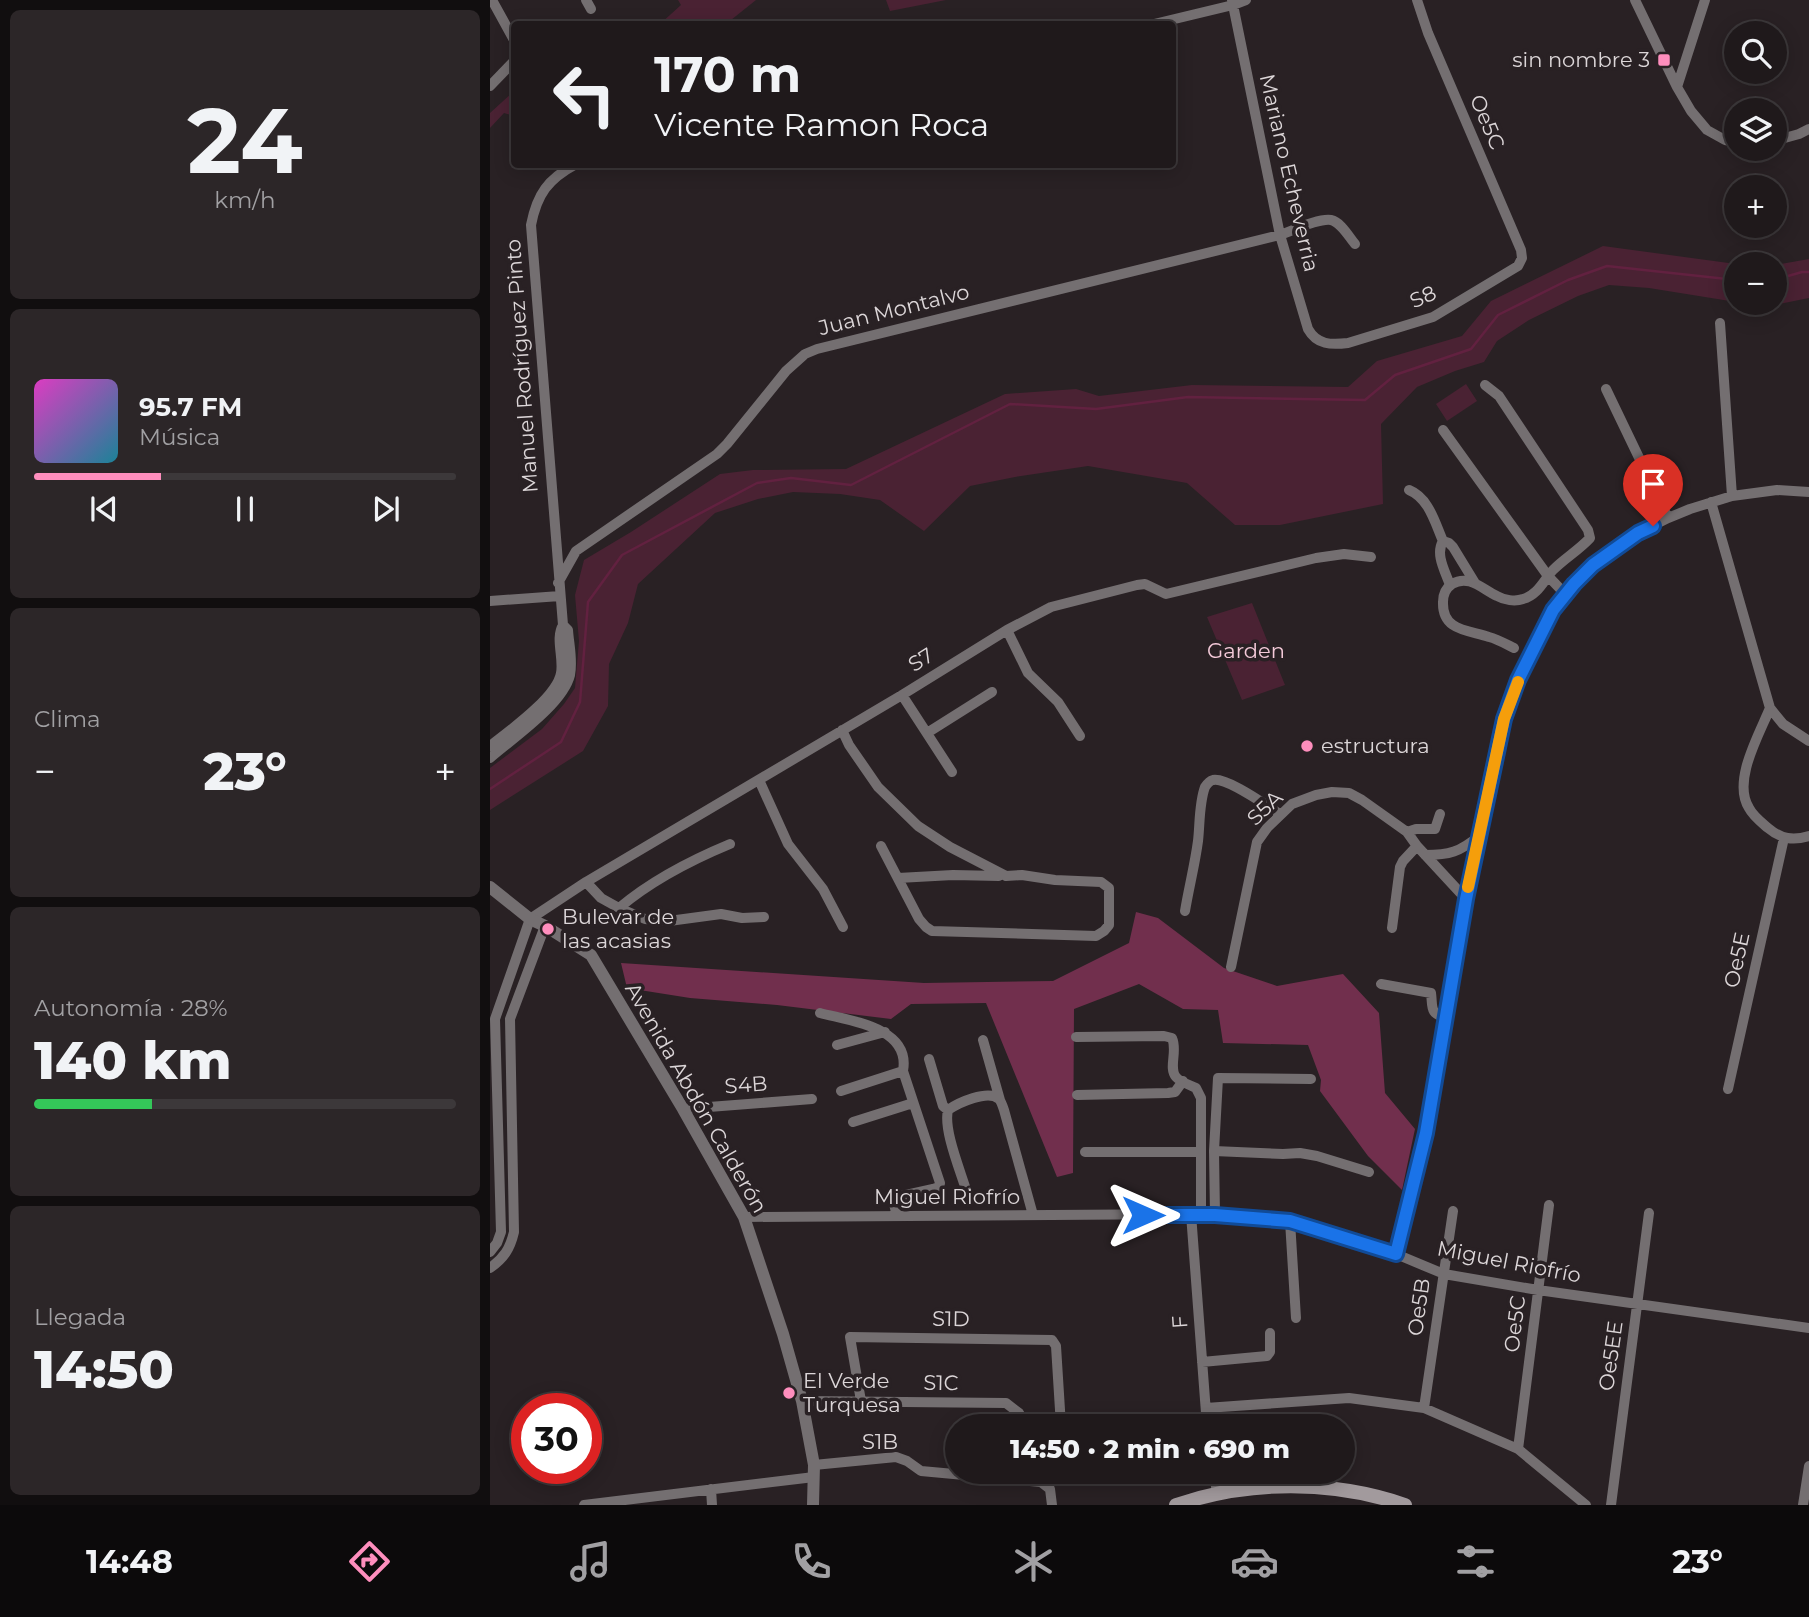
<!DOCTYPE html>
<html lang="es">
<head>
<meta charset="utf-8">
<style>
	:root { --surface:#1f191b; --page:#2c2628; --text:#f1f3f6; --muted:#a1a0a3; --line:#3c383a; --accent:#fe8ebd }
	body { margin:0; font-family:Montserrat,sans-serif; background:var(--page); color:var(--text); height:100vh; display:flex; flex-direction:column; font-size:26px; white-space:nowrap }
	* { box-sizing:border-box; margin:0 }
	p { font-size:23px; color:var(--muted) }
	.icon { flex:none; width:38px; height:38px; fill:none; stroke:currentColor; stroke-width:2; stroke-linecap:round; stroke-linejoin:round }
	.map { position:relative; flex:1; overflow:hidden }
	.details { display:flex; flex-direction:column; gap:10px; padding:10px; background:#110e0f; width:490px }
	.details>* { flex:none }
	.top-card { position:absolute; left:21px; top:21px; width:665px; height:147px; border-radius:7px; box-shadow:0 4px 18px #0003,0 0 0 2px var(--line); background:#1f191b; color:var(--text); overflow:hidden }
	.buttons { position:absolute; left:1234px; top:21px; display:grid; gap:14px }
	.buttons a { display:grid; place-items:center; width:63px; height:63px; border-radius:50%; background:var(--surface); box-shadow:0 4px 18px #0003,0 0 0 2px var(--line); font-size:35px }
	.speed { position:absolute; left:21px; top:1393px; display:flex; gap:14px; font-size:35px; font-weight:700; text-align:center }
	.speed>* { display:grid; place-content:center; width:91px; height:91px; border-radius:50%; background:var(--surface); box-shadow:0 4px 18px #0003,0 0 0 2px var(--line); line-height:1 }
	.speed .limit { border:10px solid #d22; background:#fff; color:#111 }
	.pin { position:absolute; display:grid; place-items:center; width:60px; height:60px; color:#fff; margin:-72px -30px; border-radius:50% 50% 50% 0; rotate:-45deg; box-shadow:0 0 7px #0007 }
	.pin .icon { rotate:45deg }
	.me { position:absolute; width:77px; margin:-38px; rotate:90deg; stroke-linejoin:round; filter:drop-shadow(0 0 5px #0008) }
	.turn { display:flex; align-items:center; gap:24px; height:147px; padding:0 28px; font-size:32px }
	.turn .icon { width:91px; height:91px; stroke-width:2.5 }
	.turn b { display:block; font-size:49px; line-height:60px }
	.big { font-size:52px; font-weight:800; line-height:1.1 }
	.details .card { flex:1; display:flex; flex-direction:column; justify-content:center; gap:10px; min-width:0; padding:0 24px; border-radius:10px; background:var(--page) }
	.details .dial { align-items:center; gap:0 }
	.dial b { font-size:91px; line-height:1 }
	.song { display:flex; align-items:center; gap:21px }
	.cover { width:84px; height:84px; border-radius:10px; background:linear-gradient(135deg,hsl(310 70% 55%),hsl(190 70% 35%)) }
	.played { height:7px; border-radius:4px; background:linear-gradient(90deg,var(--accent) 30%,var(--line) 30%) }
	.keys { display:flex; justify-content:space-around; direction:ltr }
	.heat { display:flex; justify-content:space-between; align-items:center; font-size:38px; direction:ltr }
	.charge { height:10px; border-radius:5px; background:linear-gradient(90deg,#34c759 28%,var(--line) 0) }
	.trip { position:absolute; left:455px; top:1414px; width:410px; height:70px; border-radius:35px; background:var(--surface); box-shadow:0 4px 18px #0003,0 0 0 2px var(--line); font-weight:800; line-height:70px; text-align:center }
	.menu { display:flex; height:112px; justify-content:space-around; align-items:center; background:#0c0a0b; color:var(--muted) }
	.menu .icon { width:49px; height:49px }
	.menu .on { color:var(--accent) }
	.menu b { font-size:32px; color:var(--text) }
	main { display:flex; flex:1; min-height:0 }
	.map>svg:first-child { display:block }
	.green { fill:#4a2233 }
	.forest { fill:#712f4d }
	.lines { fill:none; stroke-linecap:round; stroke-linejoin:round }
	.stream { stroke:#622140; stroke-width:2.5 }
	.minor { stroke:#746f71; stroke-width:10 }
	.tertiary { stroke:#746f71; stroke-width:12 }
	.secondary { stroke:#a29a9d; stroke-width:14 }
	.route-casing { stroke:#114b97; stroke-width:18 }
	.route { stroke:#1a73e8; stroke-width:12 }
	.slow { stroke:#f59e0b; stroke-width:12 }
	.poi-dot { fill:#fe8ebd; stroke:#292124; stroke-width:2.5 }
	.labels { text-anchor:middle; stroke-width:7; stroke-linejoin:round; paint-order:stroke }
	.poi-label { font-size:21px; fill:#dcd6d8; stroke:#292124; text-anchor:start }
	.street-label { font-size:21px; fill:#dcd6d8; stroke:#292124 }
	.park-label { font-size:21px; fill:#f4cad9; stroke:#292124 }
</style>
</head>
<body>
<main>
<section class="details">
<div class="card dial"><b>24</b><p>km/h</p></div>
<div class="card">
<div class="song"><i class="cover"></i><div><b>95.7 FM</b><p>Música</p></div></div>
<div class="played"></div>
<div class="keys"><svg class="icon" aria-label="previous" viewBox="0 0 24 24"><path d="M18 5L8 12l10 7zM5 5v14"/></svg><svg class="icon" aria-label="pause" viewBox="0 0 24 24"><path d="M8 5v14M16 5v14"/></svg><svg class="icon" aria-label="next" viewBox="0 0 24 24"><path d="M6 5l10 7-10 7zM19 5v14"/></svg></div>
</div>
<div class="card"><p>Clima</p>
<div class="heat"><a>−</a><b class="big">23°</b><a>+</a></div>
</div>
<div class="card"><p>Autonomía · 28%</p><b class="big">140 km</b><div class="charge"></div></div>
<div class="card"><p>Llegada</p><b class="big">14:50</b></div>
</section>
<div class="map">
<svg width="1319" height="1505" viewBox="0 0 1319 1505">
	<rect width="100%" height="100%" fill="#292124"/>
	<path class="green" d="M188 0H266L236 24H170L191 5Z
		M396 0H456L400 11Z
		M24 91V116L14 113 0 128V113Z
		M1113 246 1246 264V302L1159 288 1119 285 1088 296 1039 320 1007 341 994 362 965 371 927 387 891 424 893 504 790 525H745L697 483 598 466 525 477 480 486 434 531 390 500 350 494 303 492 268 499 225 513 148 584 138 623 119 664 118 706 93 751 0 810V768L52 729 74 704 85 688 89 641 85 595 94 560 141 532 230 474 263 470 356 469 515 394 586 389 609 396 702 385 858 387 887 361 972 336 1001 301Z
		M1319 259V298L1279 306 1255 303H1284L1285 265Z
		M976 384 987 401 957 421 946 404Z
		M762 603 795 685 752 700 717 617Z"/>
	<path class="forest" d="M646 912 668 918 734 968 787 986 853 974 889 1013 895 1093 925 1129 912 1190 878 1156 830 1091 831 1080 818 1045 733 1043 728 1010 693 1009 649 984 584 1009 583 1173 567 1177 496 1003 421 1004 401 1019 287 1005 200 998 137 988 131 963 434 983 563 981 639 943Z"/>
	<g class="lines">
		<path class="stream" d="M1284 280 1312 272H1319
			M0 789 71 742 90 702 98 602 132 555 267 483 301 478 361 485 520 404 606 409 698 397 875 400 905 375 981 349 1008 315 1078 280 1117 266 1246 280"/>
		<path class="minor" d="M2 0 24 40
			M96 0 101 9
			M742 0 790 235 818 329C827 345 841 345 858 343L943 317 1028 266 1032 258 1031 250 938 33 927 0
			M1145 0 1187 87 1201 111 1217 130 1235 140 1246 142
			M664 24 743 5 756 0
			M0 86 24 61
			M1187 87 1215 0
			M1284 141 1309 134 1319 129
			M1230 323 1242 496
			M995 385 1009 396 1098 530 1100 538C1089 550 1075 558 1063 570 1054 580 1048 595 1033 599 1025 602 1014 600 1007 596 992 589 979 574 962 584 956 588 953 594 953 602 952 631 978 630 999 637 1007 639 1016 644 1024 648
			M1116 389 1178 518
			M953 430 1058 576 1076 595
			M919 490C939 498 945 523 953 541L959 543 963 547 985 583
			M1221 502 1280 708 1293 724 1319 741
			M953 541C945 554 955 571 960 585
			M68 583 86 551 227 454 237 444 296 371 315 354 327 349 790 235C802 231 828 218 841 220 851 222 859 237 865 244
			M0 601 70 596
			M517 630 538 673 568 702 590 736
			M412 695 462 772
			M1280 708C1269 735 1242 781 1259 808 1263 816 1271 822 1278 828 1291 839 1303 841 1319 836
			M352 730 359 745 388 787 428 826 460 847 516 876 532 875 565 880 611 882 619 888V925L614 931 606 936 442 931 436 927 429 919 391 846
			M437 733 502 692
			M0 746C19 731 67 697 71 673 74 658 65 638 73 625L41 225C47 194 58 179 86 164
			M0 758C23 738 73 704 80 675 83 660 79 645 78 630L73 625
			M269 780 298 844 333 889 353 927
			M917 832 926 829H945L950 814
			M935 855C959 855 970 852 989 836
			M408 878 463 875 509 876
			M96 882 111 898 129 908 155 919 179 921 231 914 252 918 274 917
			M129 908C162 880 199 861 240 844
			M695 911C699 887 705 864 708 841 710 824 709 803 715 787 717 784 719 781 723 780 737 777 777 806 790 814
			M902 928 910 867 913 861 927 846
			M741 967 767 842 777 828 802 804 826 795 842 792 859 793 872 800 917 832 927 846 976 899
			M891 984 941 993C943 1008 939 1013 956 1018
			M330 1013C360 1021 421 1027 413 1071L351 1091
			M586 1037 674 1036 682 1038C688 1051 678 1068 686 1077 690 1082 700 1085 706 1088L711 1098V1215
			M493 1040 510 1100
			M347 1045 395 1032
			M439 1059 453 1106 458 1110
			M1238 1089 1294 838
			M587 1095 678 1093 685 1092 693 1081
			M193 1109 322 1099
			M363 1122 423 1103
			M724 1151 793 1154 810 1153 827 1156 879 1172
			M595 1152H711
			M477 1193C471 1172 453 1130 458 1110 468 1103 498 1089 509 1099 511 1101 513 1107 514 1110L543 1215
			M701 1214 717 1426
			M725 1215 724 1151 728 1078 821 1079
			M407 1216 403 1200 407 1197 443 1189 449 1187 450 1183 413 1071
			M254 1217 701 1214 800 1221 906 1254 954 1274 1048 1290 1319 1328
			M800 1221 806 1318
			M0 1252 7 1243 11 1232 5 1019 40 919 96 882 412 695 517 630 561 607 647 585 655 584 676 594 826 558 854 554 881 557
			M906 1254 936 1133 976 899 1014 719 1028 680 1063 610 1084 584 1103 565 1148 533 1178 518 1200 509 1242 496 1287 490 1319 492
			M0 1268C14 1258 20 1249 24 1232L20 1019 55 926
			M712 1362 777 1356 780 1352V1333
			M312 1401 516 1403 529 1413 537 1426
			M371 1401 360 1337 562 1340 566 1346 571 1426
			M716 1408 859 1398 934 1408 1028 1449 1096 1505
			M934 1408 963 1211
			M1028 1449 1059 1205
			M324 1465 406 1457 417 1461 431 1471 551 1482 560 1489 562 1505
			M724 1472 727 1494
			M221 1489 222 1505
			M94 1505 324 1477
			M1121 1505 1159 1213
			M1313 1505 1319 1466"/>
		<path class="tertiary" d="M0 887 40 919 55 926 101 955 193 1109 254 1217 293 1334 312 1401 324 1465 323 1505"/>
		<path class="secondary" d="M686 1505C759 1480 843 1480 915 1505"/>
	</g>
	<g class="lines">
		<g class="route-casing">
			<path id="route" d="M653 1215H725L800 1221 906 1254 936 1133 976 899 1014 719 1028 680 1063 610 1084 584 1103 565 1148 533 1163 526"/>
		</g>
		<use href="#route" class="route"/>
		<path class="slow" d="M978 887 1014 719 1028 682"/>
	</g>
	<g class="poi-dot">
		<rect x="1167" y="53" width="14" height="14" rx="3.5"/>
		<circle cx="817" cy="746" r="7"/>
		<circle cx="58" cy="929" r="7"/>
		<circle cx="299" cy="1393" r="7"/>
	</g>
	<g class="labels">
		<g class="poi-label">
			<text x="1160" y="67" text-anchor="end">sin nombre 3</text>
			<text x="831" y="753">estructura</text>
			<text x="72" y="924">Bulevar de<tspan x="72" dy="24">las acasias</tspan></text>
			<text x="313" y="1388">El Verde<tspan x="313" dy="24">Turquesa</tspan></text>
		</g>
		<g class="street-label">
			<text transform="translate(997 122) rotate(67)" y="7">Oe5C</text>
			<text transform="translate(799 173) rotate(77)" y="7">Mariano Echeverria</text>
			<text transform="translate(933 297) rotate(-24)" y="7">S8</text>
			<text transform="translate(404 310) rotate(-14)" y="7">Juan Montalvo</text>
			<text transform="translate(32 366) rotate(-94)" y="7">Manuel Rodríguez Pinto</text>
			<text transform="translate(431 660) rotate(-32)" y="7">S7</text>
			<text transform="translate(775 808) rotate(-44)" y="7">S5A</text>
			<text transform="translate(1247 960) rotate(-78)" y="7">Oe5E</text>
			<text transform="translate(256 1085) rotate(-4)" y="7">S4B</text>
			<text transform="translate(206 1098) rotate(60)" y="7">Avenida Abdón Calderón</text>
			<text x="457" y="1204">Miguel Riofrío</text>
			<text transform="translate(1019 1262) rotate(11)" y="7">Miguel Riofrío</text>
			<text transform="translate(929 1307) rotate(-82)" y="7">Oe5B</text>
			<text transform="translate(461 1319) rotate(1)" y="7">S1D</text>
			<text transform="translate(690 1322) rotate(-94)" y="7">F</text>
			<text transform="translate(1025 1324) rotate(-83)" y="7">Oe5C</text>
			<text transform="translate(1121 1356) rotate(-82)" y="7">Oe5EE</text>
			<text transform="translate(451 1383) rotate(1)" y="7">S1C</text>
			<text x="390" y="1449">S1B</text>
		</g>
		<g class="park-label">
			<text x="756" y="658">Garden</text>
		</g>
	</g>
</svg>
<div class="buttons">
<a><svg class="icon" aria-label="search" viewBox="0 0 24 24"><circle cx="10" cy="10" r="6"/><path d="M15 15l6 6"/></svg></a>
<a><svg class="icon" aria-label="layers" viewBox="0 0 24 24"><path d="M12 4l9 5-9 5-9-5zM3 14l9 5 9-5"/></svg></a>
<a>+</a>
<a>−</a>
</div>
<div class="speed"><div class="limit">30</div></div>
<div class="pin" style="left:1163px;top:526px;background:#d93025"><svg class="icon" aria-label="arrive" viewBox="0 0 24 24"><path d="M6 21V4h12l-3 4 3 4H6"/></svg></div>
<svg class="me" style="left:653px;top:1215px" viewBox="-20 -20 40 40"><path d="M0-17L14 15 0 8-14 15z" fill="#1a73e8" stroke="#fff" stroke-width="4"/></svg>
<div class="trip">14:50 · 2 min · 690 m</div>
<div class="top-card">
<div class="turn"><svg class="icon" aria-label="left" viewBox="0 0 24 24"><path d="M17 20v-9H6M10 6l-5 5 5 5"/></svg><div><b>170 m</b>Vicente Ramon Roca</div></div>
</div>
</div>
</main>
<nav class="menu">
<b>14:48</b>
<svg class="icon on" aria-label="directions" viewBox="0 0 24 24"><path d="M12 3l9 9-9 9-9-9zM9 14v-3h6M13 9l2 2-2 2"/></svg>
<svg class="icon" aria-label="music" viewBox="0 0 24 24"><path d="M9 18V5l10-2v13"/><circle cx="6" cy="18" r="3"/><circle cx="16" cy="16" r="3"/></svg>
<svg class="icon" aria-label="phone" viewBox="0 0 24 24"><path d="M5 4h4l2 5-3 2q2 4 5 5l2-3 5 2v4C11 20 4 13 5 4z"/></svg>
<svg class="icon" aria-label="climate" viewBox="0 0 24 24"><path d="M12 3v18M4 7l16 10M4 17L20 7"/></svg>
<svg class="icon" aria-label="car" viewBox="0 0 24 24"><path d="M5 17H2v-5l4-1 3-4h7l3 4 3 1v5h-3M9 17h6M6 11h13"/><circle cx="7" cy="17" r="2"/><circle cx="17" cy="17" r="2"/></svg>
<svg class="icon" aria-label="filters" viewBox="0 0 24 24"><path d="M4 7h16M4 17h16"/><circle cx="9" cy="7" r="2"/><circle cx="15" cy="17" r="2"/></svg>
<b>23°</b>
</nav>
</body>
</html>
